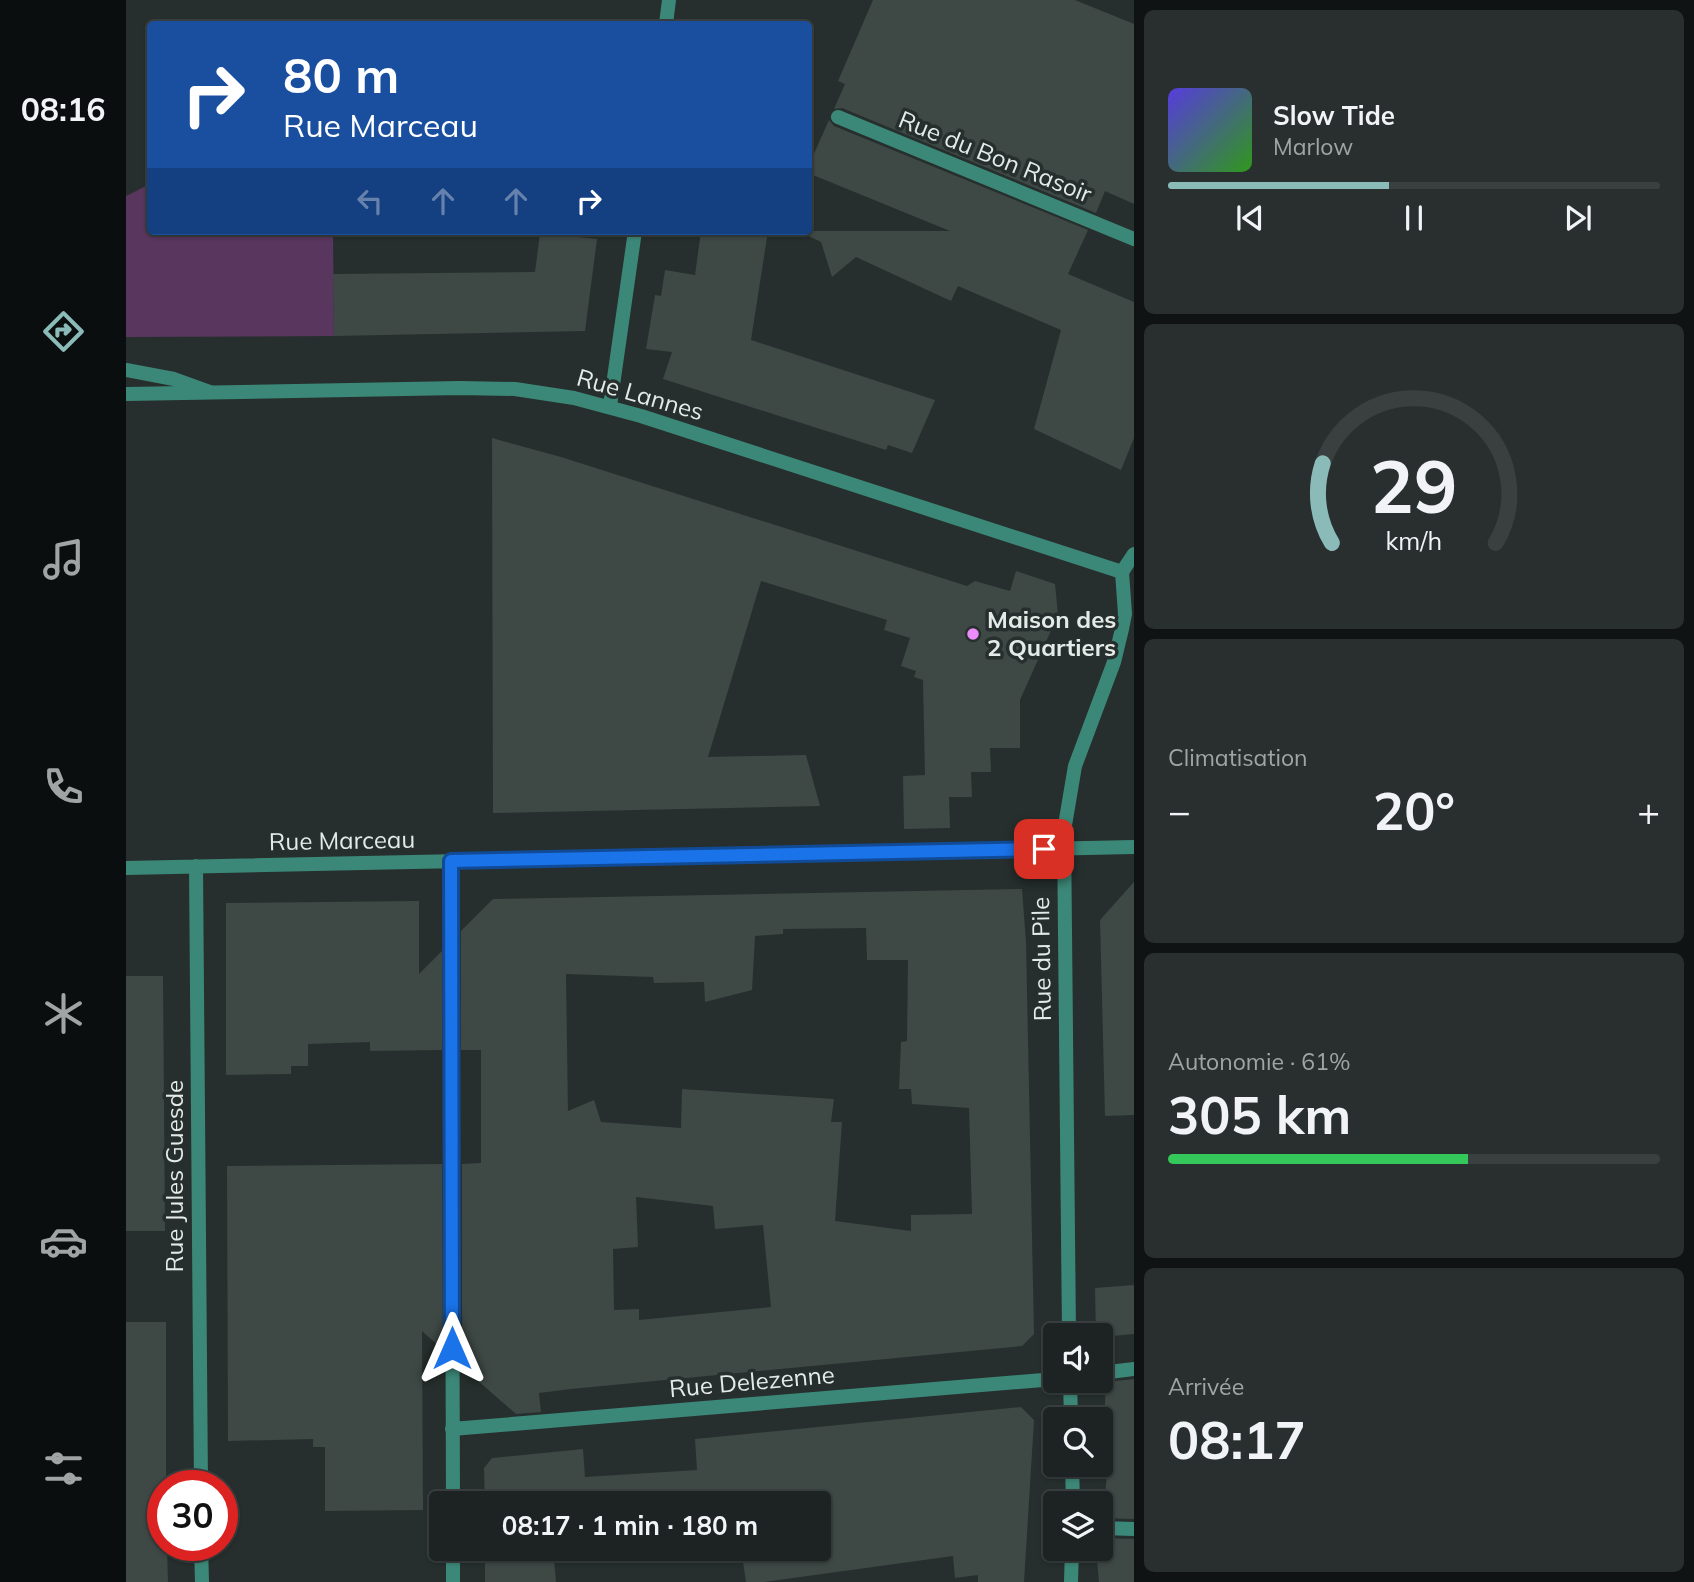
<!DOCTYPE html>
<html lang="fr">
<head>
<meta charset="utf-8">
<style>
	:root { --surface:#1c2322; --page:#292f2f; --text:#f1f3f6; --muted:#a0a4a5; --line:#3a4040; --accent:#8bbbb9 }
	body { margin:0; font-family:Mulish,sans-serif; background:var(--page); color:var(--text); height:100vh; display:flex; flex-direction:column; font-size:26px; white-space:nowrap }
	* { box-sizing:border-box; margin:0 }
	p { font-size:23px; color:var(--muted) }
	.icon { flex:none; width:38px; height:38px; fill:none; stroke:currentColor; stroke-width:2; stroke-linecap:round; stroke-linejoin:round }
	.map { position:relative; flex:1; overflow:hidden }
	.drawer { display:flex; flex-direction:column; gap:10px; padding:10px; background:#0f1313; width:560px }
	.drawer>* { flex:none }
	.hud { position:absolute; left:21px; top:21px; width:665px; height:214px; border-radius:7px; box-shadow:0 2px 5px #0004,0 0 0 2px var(--line); background:#1a4fa0; color:#fff; overflow:hidden }
	.controls { position:absolute; left:917px; top:1323px; display:grid; gap:14px }
	.controls a { display:grid; place-items:center; width:70px; height:70px; border-radius:7px; background:var(--surface); box-shadow:0 2px 5px #0004,0 0 0 2px var(--line); font-size:35px }
	.speed { position:absolute; left:21px; top:1470px; display:flex; gap:14px; font-size:35px; font-weight:700; text-align:center }
	.speed>* { display:grid; place-content:center; width:91px; height:91px; border-radius:50%; background:var(--surface); box-shadow:0 2px 5px #0004,0 0 0 2px var(--line); line-height:1 }
	.speed .limit { border:10px solid #d22; background:#fff; color:#111 }
	.pin { position:absolute; display:grid; place-items:center; width:60px; height:60px; color:#fff; margin:-30px; border-radius:14px; box-shadow:0 4px 10px #0006 }
	.me { position:absolute; width:77px; margin:-38px; rotate:0deg; stroke-linejoin:round; filter:drop-shadow(0 0 5px #0008) }
	.turn { display:flex; align-items:center; gap:24px; height:147px; padding:0 21px; font-size:32px }
	.turn .icon { width:91px; height:91px; stroke-width:2.5 }
	.turn b { display:block; font-size:49px; line-height:60px }
	.lanes { display:flex; align-items:center; height:66px; padding:0 21px; background:#0003; justify-content:center; gap:35px; direction:ltr }
	.lanes .off { opacity:.35 }
	.big { font-size:52px; font-weight:700; line-height:1.1 }
	.drawer .widget { flex:1; display:flex; flex-direction:column; justify-content:center; gap:10px; min-width:0; padding:0 24px; border-radius:10px; background:var(--page) }
	.drawer .dial { align-items:center; gap:0 }
	.dial svg { height:182px; overflow:visible; fill:none; stroke:var(--line); stroke-width:7; stroke-linecap:round; text-anchor:middle }
	.dial text { fill:var(--text); stroke:none }
	.song { display:flex; align-items:center; gap:21px }
	.cover { width:84px; height:84px; border-radius:10px; background:linear-gradient(135deg,hsl(250 70% 55%),hsl(110 70% 35%)) }
	.played { height:7px; border-radius:4px; background:linear-gradient(90deg,var(--accent) 45%,var(--line) 45%) }
	.keys { display:flex; justify-content:space-around; direction:ltr }
	.heat { display:flex; justify-content:space-between; align-items:center; font-size:38px; direction:ltr }
	.charge { height:10px; border-radius:5px; background:linear-gradient(90deg,#34c759 61%,var(--line) 0) }
	.trip { position:absolute; left:303px; top:1491px; width:402px; height:70px; border-radius:7px; background:var(--surface); box-shadow:0 2px 5px #0004,0 0 0 2px var(--line); font-weight:700; line-height:70px; text-align:center }
	main { display:flex; flex:1; min-height:0 }
	.dock { display:flex; flex-direction:column; width:126px; justify-content:space-around; align-items:center; background:#0b0e0e; color:var(--muted) }
	.dock .icon { width:49px; height:49px }
	.dock .on { color:var(--accent) }
	.dock b { font-size:32px; color:var(--text) }
	.map>svg:first-child { display:block }
	.green { fill:#59365e }
	.building { fill:#3e4845; fill-rule:evenodd }
	.lines { fill:none; stroke-linecap:round; stroke-linejoin:round }
	.service { stroke:#3c8878; stroke-width:14 }
	.minor { stroke:#3c8878; stroke-width:14 }
	.tertiary { stroke:#3c8878; stroke-width:14 }
	.route-casing { stroke:#114b97; stroke-width:18 }
	.route { stroke:#1a73e8; stroke-width:12 }
	.poi-dot { fill:#ec8cfb; stroke:#262f2d; stroke-width:2.5 }
	.labels { text-anchor:middle; stroke-width:7; stroke-linejoin:round; paint-order:stroke }
	.street-label { font-size:24px; fill:#e4eae8; stroke:#262f2d }
	.poi-label { font-size:24px; font-weight:bold; fill:#e4eae8; stroke:#262f2d; text-anchor:start }
</style>
</head>
<body>
<main>
<nav class="dock">
<b>08:16</b>
<svg class="icon on" aria-label="directions" viewBox="0 0 24 24"><path d="M12 3l9 9-9 9-9-9zM9 14v-3h6M13 9l2 2-2 2"/></svg>
<svg class="icon" aria-label="music" viewBox="0 0 24 24"><path d="M9 18V5l10-2v13"/><circle cx="6" cy="18" r="3"/><circle cx="16" cy="16" r="3"/></svg>
<svg class="icon" aria-label="phone" viewBox="0 0 24 24"><path d="M5 4h4l2 5-3 2q2 4 5 5l2-3 5 2v4C11 20 4 13 5 4z"/></svg>
<svg class="icon" aria-label="climate" viewBox="0 0 24 24"><path d="M12 3v18M4 7l16 10M4 17L20 7"/></svg>
<svg class="icon" aria-label="car" viewBox="0 0 24 24"><path d="M5 17H2v-5l4-1 3-4h7l3 4 3 1v5h-3M9 17h6M6 11h13"/><circle cx="7" cy="17" r="2"/><circle cx="17" cy="17" r="2"/></svg>
<svg class="icon" aria-label="filters" viewBox="0 0 24 24"><path d="M4 7h16M4 17h16"/><circle cx="9" cy="7" r="2"/><circle cx="15" cy="17" r="2"/></svg>
</nav>
<div class="map">
<svg width="1008" height="1582" viewBox="0 0 1008 1582">
	<rect width="100%" height="100%" fill="#262f2d"/>
	<path class="green" d="M24 184V231H207L208 336 0 337V196Z"/>
	<path class="building" d="M747 0H949L1008 24V204L979 191 970 213 716 108 708 109 719 84 712 81Z
		M703 120 708 126 962 230 942 274 1008 302V438L995 470 908 429 935 330 832 286 825 301 730 257 706 277 695 242 672 231H824L682 173V167Z
		M575 231H642L625 340 809 400 786 453 762 445 760 450 537 379 546 352 520 349 529 295 535 296 539 270 569 275Z
		M414 233 471 239 459 331 208 336 207 274 409 272Z
		M366 438 435 457 841 586 849 581 884 591 890 571 929 584 932 615 894 700V748H864L865 772H845L846 797H823L824 828 778 829 777 776 799 775 797 680 788 677 790 671 775 666 784 638 758 630 761 620 635 581 582 757 680 755 694 806 367 813Z
		M1008 882V1115L979 1116 974 920Z
		M896 889 900 942 908 1334 896 1346 445 1389 413 1393 415 1412 390 1414 336 1367V1164L355 1163V1050H335V931L367 899ZM740 928 741 960H782L781 1041 775 1042 773 1089H785L786 1104 843 1108 846 1214 785 1215V1231L709 1221 716 1122H705L708 1099 556 1089 555 1128 475 1122 468 1100 442 1111 440 974 527 977 528 983 578 982 579 1002 626 990 629 936 657 934V929ZM510 1197 587 1206 589 1229 637 1225 645 1307 513 1320V1309L488 1310 487 1249 512 1247Z
		M293 901V974L316 951V1050L244 1051V1042L182 1044V1066H165V1074L100 1075V903Z
		M0 976H37L39 1231H0Z
		M316 1164 317 1350 296 1331 297 1510 199 1511V1447H187V1439L102 1441 101 1166Z
		M1008 1285V1334L975 1337 970 1335 969 1288Z
		M0 1322H40V1486H37V1545H41L42 1582H0Z
		M1008 1379V1519L977 1518 982 1462H976L980 1382Z
		M895 1407 908 1420 898 1582H852V1575L829 1578 827 1556 638 1582H620L615 1549H693V1503H359L358 1468 366 1458 457 1449 459 1477 571 1470 569 1439Z
		M975 1538 1008 1539V1582H973L970 1549H975Z
		M359 1549H427L430 1582H359Z"/>
	<g class="lines">
		<path class="service" d="M0 370 48 379 84 392
			M975 1528 1008 1529"/>
		<path class="minor" d="M540 24 543 0
			M712 117 1008 239
			M484 406 509 231
			M325 861 327 1503
			M70 866 75 1486
			M0 868 1008 847
			M943 1335 938 831 949 766 988 662 996 629 999 614 996 572
			M975 1373 1008 1369
			M944 1381 945 1419
			M326 1429 929 1379
			M946 1465 947 1503
			M75 1545 76 1582
			M327 1549V1582
			M945 1582 946 1549"/>
		<path class="tertiary" d="M0 394 334 388 389 389 448 398 515 416 996 572 1008 554"/>
	</g>
	<g class="lines">
		<g class="route-casing">
			<path id="route" d="M326 1348 325 861 918 849"/>
		</g>
		<use href="#route" class="route"/>
	</g>
	<circle class="poi-dot" cx="847" cy="634" r="7"/>
	<g class="labels">
		<g class="street-label">
			<text transform="translate(869 157) rotate(22)" y="8">Rue du Bon Rasoir</text>
			<text transform="translate(514 395) rotate(16)" y="8">Rue Lannes</text>
			<text transform="translate(216 841) rotate(-1)" y="8">Rue Marceau</text>
			<text transform="translate(916 959) rotate(-91)" y="8">Rue du Pile</text>
			<text transform="translate(49 1176) rotate(-90)" y="8">Rue Jules Guesde</text>
			<text transform="translate(626 1382) rotate(-5)" y="8">Rue Delezenne</text>
		</g>
		<g class="poi-label">
			<text x="861" y="628">Maison des<tspan x="861" dy="28">2 Quartiers</tspan></text>
		</g>
	</g>
</svg>
<div class="controls">
<a><svg class="icon" aria-label="sound" viewBox="0 0 24 24"><path d="M4 9h4l5-4v14l-5-4H4zM17 9q2 3 0 6"/></svg></a>
<a><svg class="icon" aria-label="search" viewBox="0 0 24 24"><circle cx="10" cy="10" r="6"/><path d="M15 15l6 6"/></svg></a>
<a><svg class="icon" aria-label="layers" viewBox="0 0 24 24"><path d="M12 4l9 5-9 5-9-5zM3 14l9 5 9-5"/></svg></a>
</div>
<div class="speed"><div class="limit">30</div></div>
<div class="pin" style="left:918px;top:849px;background:#d93025"><svg class="icon" aria-label="arrive" viewBox="0 0 24 24"><path d="M6 21V4h12l-3 4 3 4H6"/></svg></div>
<svg class="me" style="left:326px;top:1348px" viewBox="-20 -20 40 40"><path d="M0-17L14 15 0 8-14 15z" fill="#1a73e8" stroke="#fff" stroke-width="4"/></svg>
<div class="trip">08:17 · 1 min · 180 m</div>
<div class="hud">
<div class="turn"><svg class="icon" aria-label="right" viewBox="0 0 24 24"><path d="M7 20v-9h11M14 6l5 5-5 5"/></svg><div><b>80 m</b>Rue Marceau</div></div>
<div class="lanes"><svg class="icon off" aria-label="left" viewBox="0 0 24 24"><path d="M17 20v-9H6M10 6l-5 5 5 5"/></svg><svg class="icon off" aria-label="ahead" viewBox="0 0 24 24"><path d="M12 20V5M6 11l6-6 6 6"/></svg><svg class="icon off" aria-label="ahead" viewBox="0 0 24 24"><path d="M12 20V5M6 11l6-6 6 6"/></svg><svg class="icon" aria-label="right" viewBox="0 0 24 24"><path d="M7 20v-9h11M14 6l5 5-5 5"/></svg></div>
</div>
</div>
<section class="drawer">
<div class="widget">
<div class="song"><i class="cover"></i><div><b>Slow Tide</b><p>Marlow</p></div></div>
<div class="played"></div>
<div class="keys"><svg class="icon" aria-label="previous" viewBox="0 0 24 24"><path d="M18 5L8 12l10 7zM5 5v14"/></svg><svg class="icon" aria-label="pause" viewBox="0 0 24 24"><path d="M8 5v14M16 5v14"/></svg><svg class="icon" aria-label="next" viewBox="0 0 24 24"><path d="M6 5l10 7-10 7zM19 5v14"/></svg></div>
</div>
<div class="widget dial"><svg viewBox="0 0 100 80">
<path d="M14 69A42 42 0 1 1 86 69"/>
<path d="M14 69A42 42 0 0 1 10 34" stroke="#8bbbb9"/>
<text x="50" y="56" font-size="32" font-weight="700">29</text>
<text x="50" y="72" font-size="11">km/h</text>
</svg></div>
<div class="widget"><p>Climatisation</p>
<div class="heat"><a>−</a><b class="big">20°</b><a>+</a></div>
</div>
<div class="widget"><p>Autonomie · 61%</p><b class="big">305 km</b><div class="charge"></div></div>
<div class="widget"><p>Arrivée</p><b class="big">08:17</b></div>
</section>
</main>
</body>
</html>
